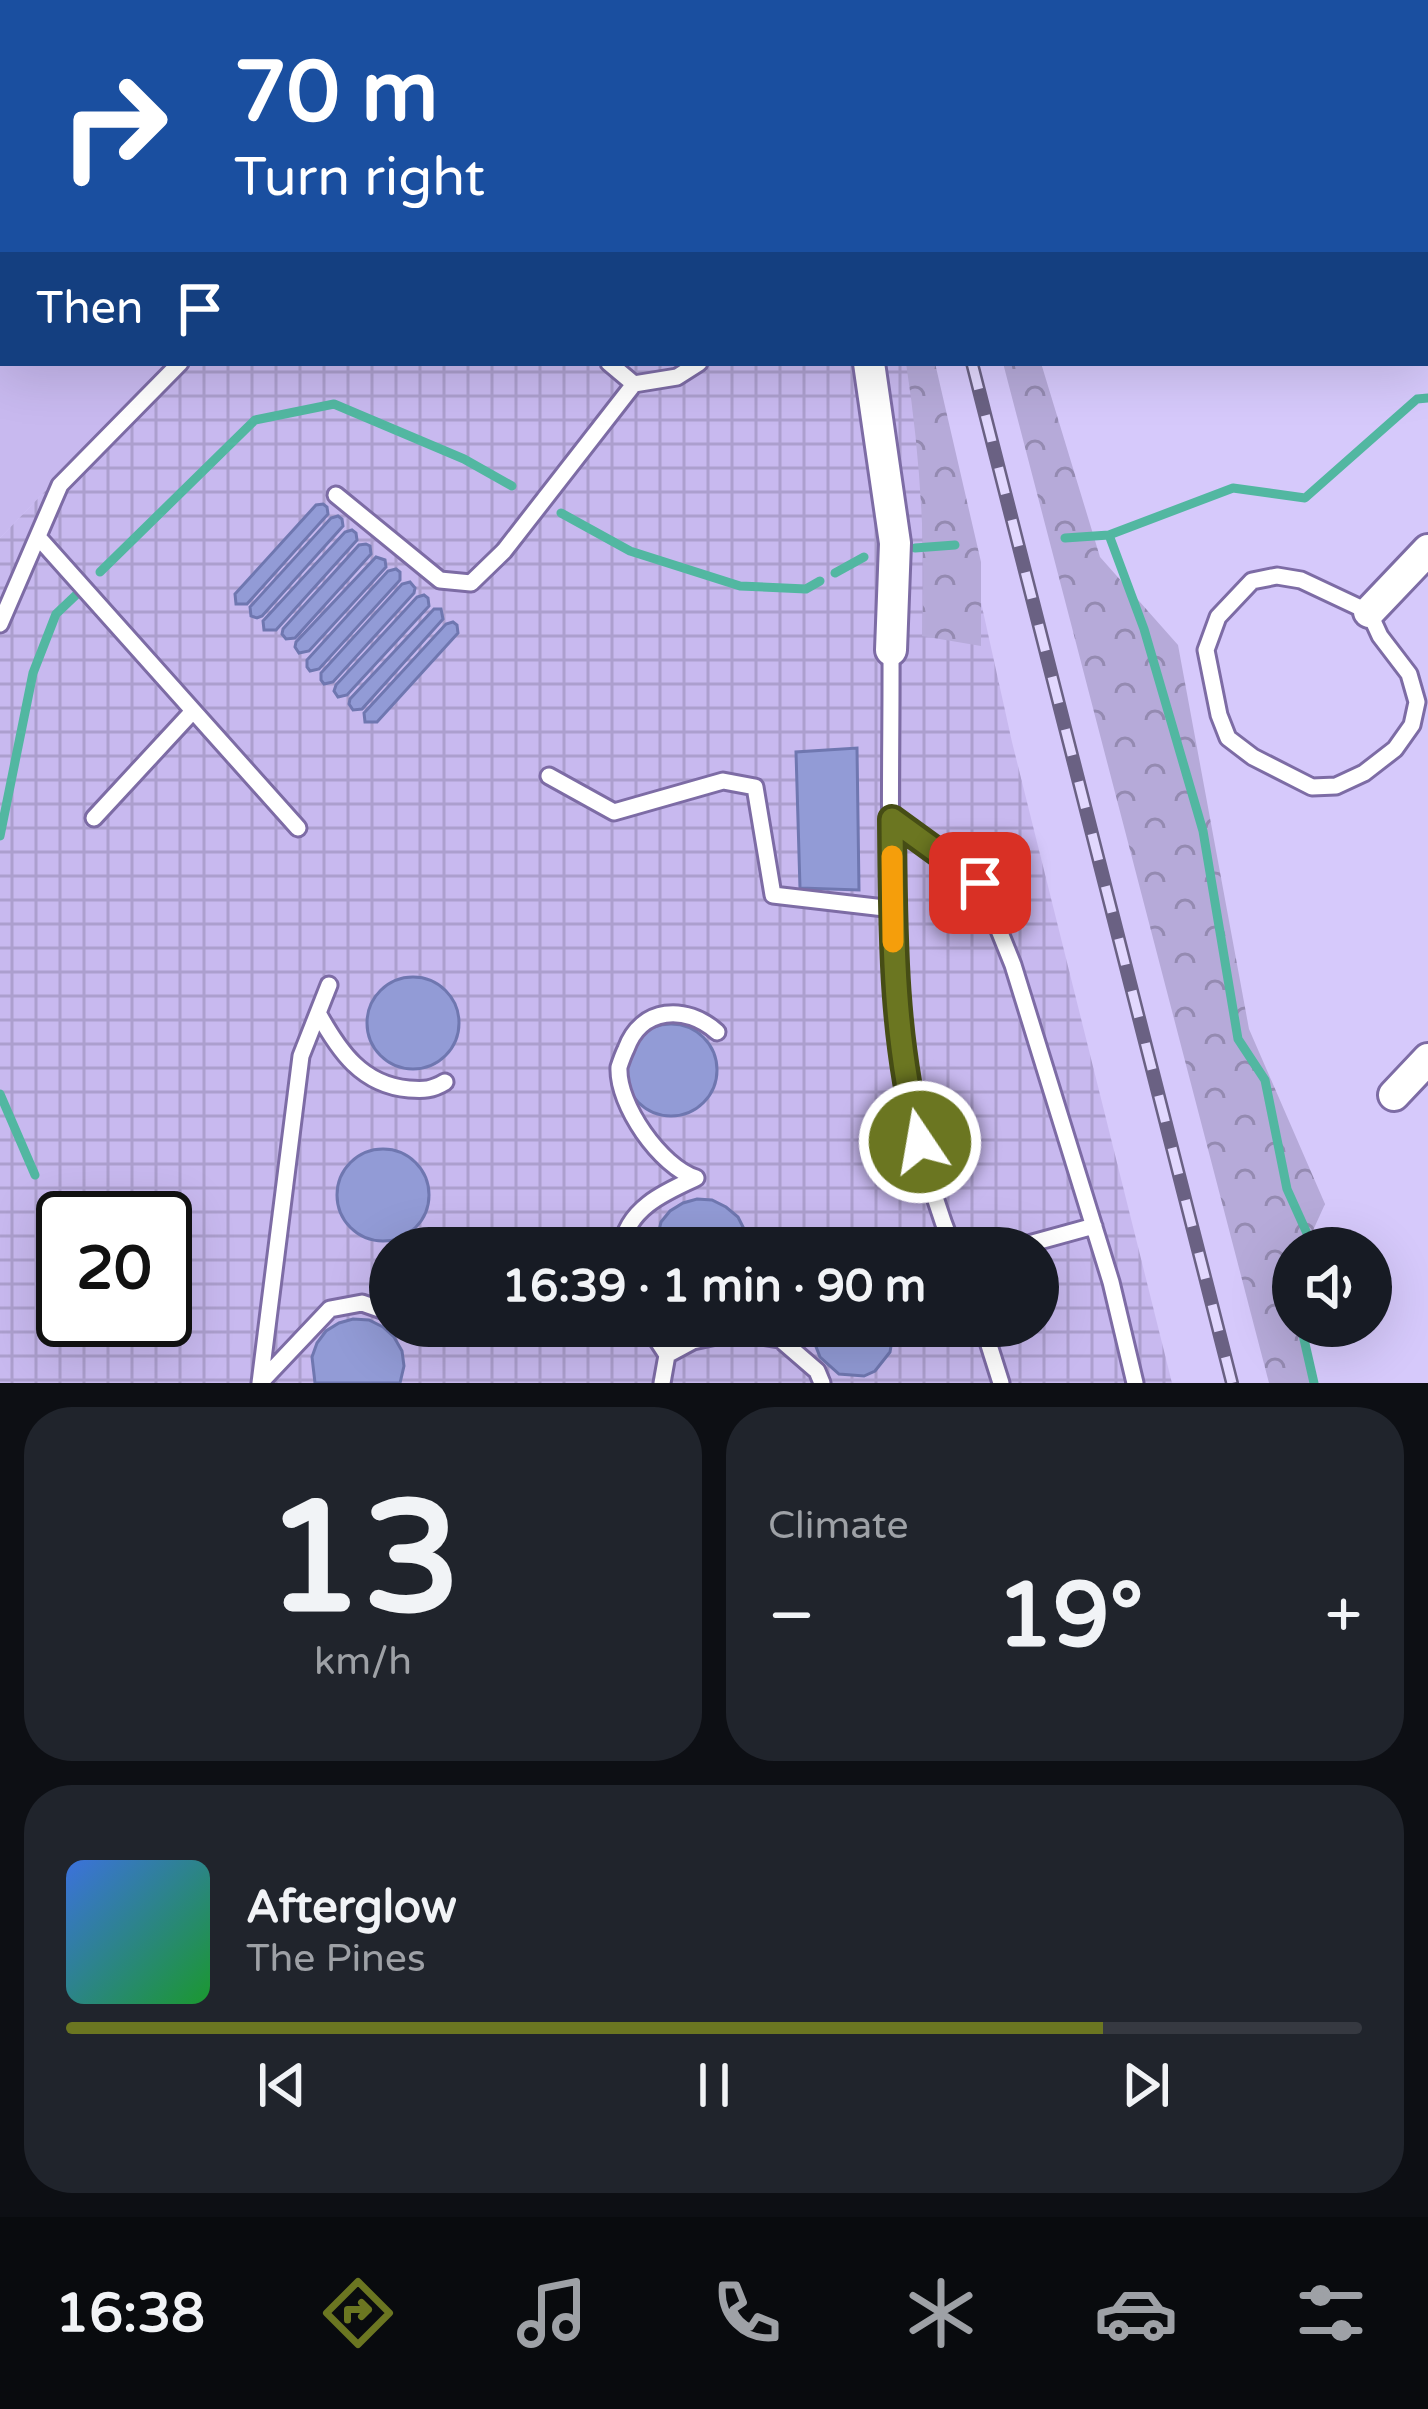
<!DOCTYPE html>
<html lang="en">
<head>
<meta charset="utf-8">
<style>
	:root { --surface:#171b24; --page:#20242c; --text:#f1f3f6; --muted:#9ea1a6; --line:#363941; --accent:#6b7621 }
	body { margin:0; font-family:"Varela Round",sans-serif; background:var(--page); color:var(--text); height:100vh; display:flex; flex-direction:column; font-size:45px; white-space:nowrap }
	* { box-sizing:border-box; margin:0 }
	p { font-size:39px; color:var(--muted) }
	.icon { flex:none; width:66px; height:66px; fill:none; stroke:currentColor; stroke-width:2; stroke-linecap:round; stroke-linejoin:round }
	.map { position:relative; height:1383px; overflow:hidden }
	.side { display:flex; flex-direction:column; gap:24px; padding:24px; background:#0d0f14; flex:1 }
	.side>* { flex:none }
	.hud { position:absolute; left:0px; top:0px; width:1428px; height:366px; box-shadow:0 12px 48px #0002; background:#1a4fa0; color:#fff; overflow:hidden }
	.buttons { position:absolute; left:1272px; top:1227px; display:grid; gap:24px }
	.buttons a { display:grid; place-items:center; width:120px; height:120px; border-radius:50%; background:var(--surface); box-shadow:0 12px 48px #0002; font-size:60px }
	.speed { position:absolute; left:36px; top:1191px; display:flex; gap:24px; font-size:60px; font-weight:700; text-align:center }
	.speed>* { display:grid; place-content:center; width:156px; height:156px; border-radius:50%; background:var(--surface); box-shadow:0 12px 48px #0002; line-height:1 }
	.speed .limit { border:6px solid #111; border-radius:18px; background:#fff; color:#111 }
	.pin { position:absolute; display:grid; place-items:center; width:102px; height:102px; color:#fff; margin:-51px; border-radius:24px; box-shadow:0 6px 18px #0006 }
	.me { position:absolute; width:132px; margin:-66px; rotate:348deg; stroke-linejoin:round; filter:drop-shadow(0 0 9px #0008) }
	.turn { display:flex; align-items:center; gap:42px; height:252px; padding:0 36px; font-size:54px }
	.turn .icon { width:156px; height:156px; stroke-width:2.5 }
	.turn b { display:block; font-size:84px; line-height:102px }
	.then { display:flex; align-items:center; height:114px; padding:0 36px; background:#0003; gap:24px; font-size:45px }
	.big { font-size:90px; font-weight:700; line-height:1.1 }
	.side .tile { flex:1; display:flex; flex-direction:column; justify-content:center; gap:18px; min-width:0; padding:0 42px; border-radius:48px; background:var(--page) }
	.side .dial { align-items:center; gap:0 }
	.dial b { font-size:156px; line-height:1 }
	.song { display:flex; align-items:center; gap:36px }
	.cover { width:144px; height:144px; border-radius:18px; background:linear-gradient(135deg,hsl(220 70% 55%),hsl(130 70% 35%)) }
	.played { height:12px; border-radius:6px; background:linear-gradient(90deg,var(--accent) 80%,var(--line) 80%) }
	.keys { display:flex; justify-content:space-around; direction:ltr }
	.heat { display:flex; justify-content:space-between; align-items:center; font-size:66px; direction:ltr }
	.side .tiles { flex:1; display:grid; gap:24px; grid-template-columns:1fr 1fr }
	.tile:last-child { grid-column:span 2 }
	.trip { position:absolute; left:369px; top:1227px; width:690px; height:120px; border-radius:60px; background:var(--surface); box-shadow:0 12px 48px #0002; font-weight:700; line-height:120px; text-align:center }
	.tab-bar { display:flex; height:192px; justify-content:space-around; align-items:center; background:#090b0e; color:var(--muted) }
	.tab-bar .icon { width:84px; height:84px }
	.tab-bar .current { color:var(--accent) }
	.tab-bar b { font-size:54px; color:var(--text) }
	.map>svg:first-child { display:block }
	.built { fill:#c8b9ef }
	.industrial { fill:url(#industrial-grid); fill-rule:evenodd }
	.forest { fill:url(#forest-crowns) }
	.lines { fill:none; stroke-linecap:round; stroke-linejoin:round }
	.stream { stroke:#52b7a1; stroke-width:9 }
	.building { fill:#929bd6; stroke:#6f77b0; stroke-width:3 }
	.service-casing { stroke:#7d6ca5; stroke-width:21 }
	.minor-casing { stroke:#7d6ca5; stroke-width:36 }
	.service { stroke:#fff; stroke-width:15 }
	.minor { stroke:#fff; stroke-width:30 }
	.rail-casing { stroke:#6a6183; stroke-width:14 }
	.rail { stroke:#e2d8fe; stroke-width:9; stroke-dasharray:27; stroke-linecap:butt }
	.route-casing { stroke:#464d15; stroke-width:30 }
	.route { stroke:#6b7621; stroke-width:21 }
	.slow { stroke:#f59e0b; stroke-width:21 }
</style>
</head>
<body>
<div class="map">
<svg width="1428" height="1383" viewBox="0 0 1428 1383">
	<defs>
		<pattern id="industrial-grid" width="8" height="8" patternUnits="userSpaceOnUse" patternTransform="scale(3)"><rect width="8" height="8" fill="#c8b9ef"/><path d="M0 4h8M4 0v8" fill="none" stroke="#ac9fce"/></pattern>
		<pattern id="forest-crowns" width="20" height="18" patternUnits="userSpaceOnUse" patternTransform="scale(3)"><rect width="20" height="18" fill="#b6aad9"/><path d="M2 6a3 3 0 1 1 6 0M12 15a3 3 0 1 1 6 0" fill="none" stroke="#948ab1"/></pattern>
	</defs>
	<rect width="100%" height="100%" fill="#d6c9fb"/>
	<path class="built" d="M0 0H450L453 3H3V363H168L0 538Z"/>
	<path class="industrial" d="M168 363H928L1012 742 1172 1383H0V538ZM63 1218H165V1320H63ZM390 1248H1038V1326H390Z"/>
	<path class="forest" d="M906 363H935L981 562V646L922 636C926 544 920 454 906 363Z
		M1003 363H1041L1100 557 1178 645 1249 1029 1325 1204 1305 1248H1293V1273L1286 1289 1293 1314V1326H1296L1313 1383H1269Z"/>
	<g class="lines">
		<path class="stream" d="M561 513 630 551 740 586 806 589 820 581
			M1109 535 1144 629 1203 831 1238 1039 1265 1080 1287 1189 1310 1240 1308 1248
			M1065 538 1109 535 1233 488 1305 498 1417 399 1428 398
			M915 548 955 545
			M100 572 255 420 334 404 464 459 512 486
			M835 573 864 557
			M0 836 33 673 56 614 76 595
			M0 1094 35 1175
			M1301 1326 1314 1383"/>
	</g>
	<path class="building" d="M323 504 327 507 328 514 247 604H236L235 594 316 505Z
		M338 516 342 519 343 526 262 616 257 618 251 616 250 607 331 518Z
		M352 530 356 533 357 540 276 630H264L263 621 345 532Z
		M366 544 370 546 371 554 295 638 286 639 282 634 283 629 359 545Z
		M376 557 385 560 386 567 309 651 299 653 295 647 296 642Z
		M396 569 400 572V580L319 669 310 671 307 667V660L388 571Z
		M410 582 415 588 414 593 333 682 324 684 321 680V673L402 584Z
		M424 595 428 598 429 606 347 695 338 697 334 691 336 685 417 597Z
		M434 609H441L443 619 362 709 353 710 349 704 350 699Z
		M453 622 457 625 458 633 377 722H365L364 713 446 624Z
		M857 748 859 890 800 888 796 752Z
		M367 1023a46 46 0 1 1 92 0a46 46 0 1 1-92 0Z
		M625 1070a46 46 0 1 1 92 0a46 46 0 1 1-92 0Z
		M337 1195a46 46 0 1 1 92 0a46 46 0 1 1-92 0Z
		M697 1199 712 1200 726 1207 738 1217 745 1231 747 1248H655L661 1222 670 1211 683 1203Z
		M353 1319 369 1320 383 1327 394 1337 402 1351 404 1366 400 1383H315L312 1357 317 1343 326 1331 339 1323Z
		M818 1326H890L892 1340 890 1352 875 1371 864 1376 839 1374 820 1357 815 1344Z"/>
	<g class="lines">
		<g class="service-casing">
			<path id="service" d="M573 3 576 0
				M609 363 634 384
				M336 495 440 580 471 583 504 551 634 384 677 377 699 363
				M38 537 298 828
				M1277 576 1301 580 1369 612 1380 636 1409 674 1417 702 1412 725 1395 749 1364 773 1336 786 1312 787 1253 757 1228 738 1219 715 1206 650 1218 617 1252 581Z
				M0 624 60 485 180 363
				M891 650C892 850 877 1059 953 1248
				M549 776 614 812 723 781 755 787 773 895 893 909
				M94 818 193 711
				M892 819 980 883 1013 965 1111 1282 1135 1383
				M318 1013C339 1051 362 1085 409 1089 424 1090 432 1090 445 1082
				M622 1248C626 1209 665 1192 696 1178 661 1167 617 1105 619 1067 620 1064 625 1051 626 1049 641 1007 686 1004 717 1032
				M1014 1248 1094 1226
				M648 1326 667 1355
				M983 1326 1001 1383
				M260 1383 301 1056 329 985
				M260 1383 330 1309 362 1303 382 1310
				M662 1383 667 1355 693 1341 735 1332 780 1339 817 1371 822 1383"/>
		</g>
		<g class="minor-casing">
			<path id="minor" d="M782 0 783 3
				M1122 0V3
				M1425 238H1428
				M869 363 895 543 891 650
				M1369 612 1428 550
				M1394 1095 1428 1059"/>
		</g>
		<use href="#service" class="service"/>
		<use href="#minor" class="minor"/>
		<g class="rail-casing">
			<path id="rail" d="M879 0 880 3
				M972 363 1232 1383"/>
		</g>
		<use href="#rail" class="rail"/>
	</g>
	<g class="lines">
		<g class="route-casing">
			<path id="route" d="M920 1142C892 1037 893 927 892 819L980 883"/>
		</g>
		<use href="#route" class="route"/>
		<path class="slow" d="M892 856 893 942"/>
	</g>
</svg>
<div class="buttons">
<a><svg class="icon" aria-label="sound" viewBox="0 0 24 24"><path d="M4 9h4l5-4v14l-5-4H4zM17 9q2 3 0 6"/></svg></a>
</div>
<div class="speed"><div class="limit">20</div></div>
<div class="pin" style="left:980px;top:883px;background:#d93025"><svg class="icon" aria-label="arrive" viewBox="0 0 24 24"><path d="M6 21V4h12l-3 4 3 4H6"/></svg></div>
<svg class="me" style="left:920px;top:1142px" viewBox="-20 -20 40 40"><circle r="17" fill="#6b7621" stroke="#fff" stroke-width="3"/><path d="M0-11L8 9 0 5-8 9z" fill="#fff"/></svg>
<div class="trip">16:39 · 1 min · 90 m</div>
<div class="hud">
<div class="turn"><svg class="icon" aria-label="right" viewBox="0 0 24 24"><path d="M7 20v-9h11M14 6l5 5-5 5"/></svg><div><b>70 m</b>Turn right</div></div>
<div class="then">Then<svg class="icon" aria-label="arrive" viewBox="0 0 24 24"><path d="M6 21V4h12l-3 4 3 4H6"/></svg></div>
</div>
</div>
<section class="side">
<div class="tiles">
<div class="tile dial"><b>13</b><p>km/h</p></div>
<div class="tile"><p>Climate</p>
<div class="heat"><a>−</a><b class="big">19°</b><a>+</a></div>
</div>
<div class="tile">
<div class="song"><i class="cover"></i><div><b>Afterglow</b><p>The Pines</p></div></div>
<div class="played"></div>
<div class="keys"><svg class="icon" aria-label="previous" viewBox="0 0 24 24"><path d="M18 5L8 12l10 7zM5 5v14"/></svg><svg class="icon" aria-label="pause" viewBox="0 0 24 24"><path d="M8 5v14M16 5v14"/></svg><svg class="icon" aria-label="next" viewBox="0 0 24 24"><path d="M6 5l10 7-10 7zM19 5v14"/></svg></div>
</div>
</div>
</section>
<nav class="tab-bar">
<b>16:38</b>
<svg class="icon current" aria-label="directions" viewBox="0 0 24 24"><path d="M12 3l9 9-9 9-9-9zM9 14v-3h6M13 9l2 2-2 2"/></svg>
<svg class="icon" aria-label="music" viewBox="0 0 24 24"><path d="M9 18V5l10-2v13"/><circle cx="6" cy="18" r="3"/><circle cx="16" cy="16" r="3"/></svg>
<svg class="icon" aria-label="phone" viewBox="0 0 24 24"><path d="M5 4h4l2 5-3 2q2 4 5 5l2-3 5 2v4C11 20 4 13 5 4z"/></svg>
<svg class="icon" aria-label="climate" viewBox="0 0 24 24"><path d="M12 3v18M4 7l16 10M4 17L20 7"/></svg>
<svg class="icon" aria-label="car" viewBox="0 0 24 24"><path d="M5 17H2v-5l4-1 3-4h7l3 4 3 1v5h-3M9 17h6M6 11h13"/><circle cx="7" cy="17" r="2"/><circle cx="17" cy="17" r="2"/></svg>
<svg class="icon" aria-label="filters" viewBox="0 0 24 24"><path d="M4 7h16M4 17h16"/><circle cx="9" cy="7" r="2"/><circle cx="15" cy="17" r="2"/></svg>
</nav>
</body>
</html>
